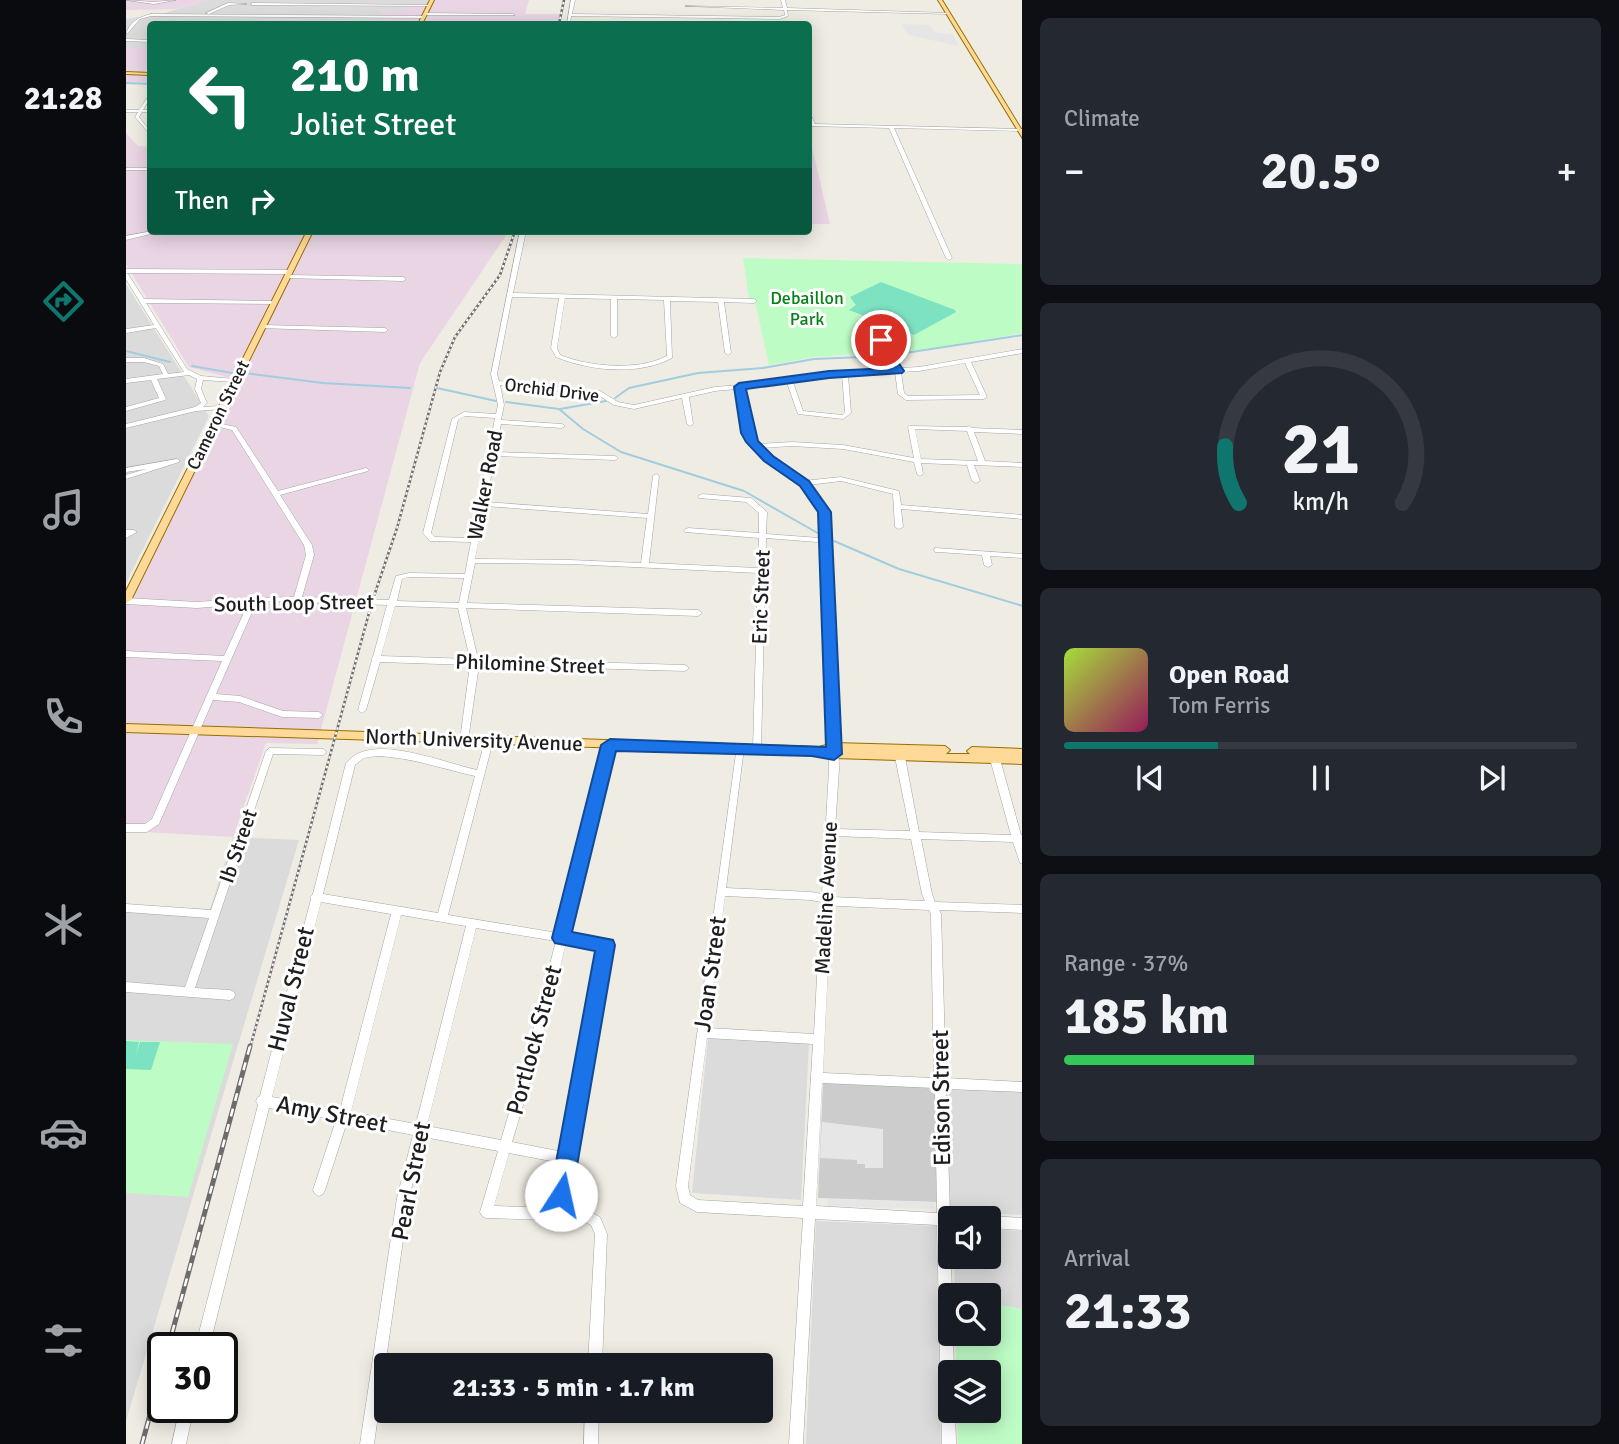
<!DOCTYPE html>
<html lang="en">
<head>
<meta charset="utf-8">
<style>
	:root { --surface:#171b24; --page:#242831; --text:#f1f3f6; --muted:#9ea1a6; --line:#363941; --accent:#0f766e }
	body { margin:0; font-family:Signika,sans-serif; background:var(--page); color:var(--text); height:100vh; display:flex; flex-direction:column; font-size:26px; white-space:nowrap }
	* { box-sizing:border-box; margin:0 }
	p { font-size:23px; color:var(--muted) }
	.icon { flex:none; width:38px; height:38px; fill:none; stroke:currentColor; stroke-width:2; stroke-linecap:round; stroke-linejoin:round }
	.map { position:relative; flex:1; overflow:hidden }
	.drawer { display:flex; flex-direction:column; gap:18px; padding:18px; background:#0d0f14; width:597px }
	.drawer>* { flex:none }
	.banner { position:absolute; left:21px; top:21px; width:665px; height:214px; border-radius:7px; box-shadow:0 4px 18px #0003; background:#0b6e4f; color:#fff; overflow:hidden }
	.fabs { position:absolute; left:812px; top:1206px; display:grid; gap:14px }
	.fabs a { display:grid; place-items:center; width:63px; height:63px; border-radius:7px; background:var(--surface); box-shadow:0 4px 18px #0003; font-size:35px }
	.speed { position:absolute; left:21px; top:1332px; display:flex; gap:14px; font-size:35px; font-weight:700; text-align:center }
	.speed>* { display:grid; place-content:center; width:91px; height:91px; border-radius:50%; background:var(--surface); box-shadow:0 4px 18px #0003; line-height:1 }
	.speed .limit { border:4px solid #111; border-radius:10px; background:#fff; color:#111 }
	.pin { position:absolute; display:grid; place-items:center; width:60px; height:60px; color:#fff; margin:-30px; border:4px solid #fff; border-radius:50%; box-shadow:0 2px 7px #0007 }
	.me { position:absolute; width:77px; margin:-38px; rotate:10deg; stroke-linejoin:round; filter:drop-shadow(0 0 5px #0008) }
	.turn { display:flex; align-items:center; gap:24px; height:147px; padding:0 28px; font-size:32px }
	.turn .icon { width:91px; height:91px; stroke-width:2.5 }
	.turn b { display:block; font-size:49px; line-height:60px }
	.then { display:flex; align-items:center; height:66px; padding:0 28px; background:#0003; gap:14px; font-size:26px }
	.big { font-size:52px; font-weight:800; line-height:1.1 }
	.drawer .card { flex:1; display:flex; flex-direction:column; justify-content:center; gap:10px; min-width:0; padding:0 24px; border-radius:10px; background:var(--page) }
	.drawer .dial { align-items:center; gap:0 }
	.dial svg { height:182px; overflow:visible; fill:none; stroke:var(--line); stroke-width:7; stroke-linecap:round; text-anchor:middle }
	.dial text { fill:var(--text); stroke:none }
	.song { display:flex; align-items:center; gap:21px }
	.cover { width:84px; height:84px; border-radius:10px; background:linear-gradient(135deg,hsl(80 70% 55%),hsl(330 70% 35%)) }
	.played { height:7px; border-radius:4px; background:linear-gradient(90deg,var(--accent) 30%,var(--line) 30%) }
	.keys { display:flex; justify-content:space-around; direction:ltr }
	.heat { display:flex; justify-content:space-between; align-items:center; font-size:38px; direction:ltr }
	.charge { height:10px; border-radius:5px; background:linear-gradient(90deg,#34c759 37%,var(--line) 0) }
	.trip { position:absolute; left:248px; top:1353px; width:399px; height:70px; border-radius:7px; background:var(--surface); box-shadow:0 4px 18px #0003; font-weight:800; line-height:70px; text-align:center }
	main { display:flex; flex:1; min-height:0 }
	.tabs { display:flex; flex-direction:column; width:126px; justify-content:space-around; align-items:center; background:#090b0e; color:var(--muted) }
	.tabs .icon { width:49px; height:49px }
	.tabs .active { color:var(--accent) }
	.tabs b { font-size:32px; color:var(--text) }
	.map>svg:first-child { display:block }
	.residential { fill:#dcdbdb }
	.industrial { fill:#e9d5e4 }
	.religious { fill:#ccc }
	.park { fill:#befcc6 }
	.pitch { fill:#7de2c1 }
	.parking { fill:#e6e6e6 }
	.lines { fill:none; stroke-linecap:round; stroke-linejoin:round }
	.stream { stroke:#a1cddf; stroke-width:2 }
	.minor-casing { stroke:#a5a5a5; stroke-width:1 }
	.major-casing { stroke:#976f00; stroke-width:2 }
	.minor { fill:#fff; fill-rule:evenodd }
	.major { fill:#ffd998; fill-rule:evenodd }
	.rail-far1-casing { stroke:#6c6c6c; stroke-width:2.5 }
	.rail-casing { stroke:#6c6c6c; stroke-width:5 }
	.rail-far1 { stroke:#fff; stroke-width:2; stroke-dasharray:2.5; stroke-linecap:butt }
	.rail { stroke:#fff; stroke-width:2.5; stroke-dasharray:8; stroke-linecap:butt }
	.route { fill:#1a73e8; stroke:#114b97; stroke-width:2 }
	.labels { text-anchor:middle; stroke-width:6; stroke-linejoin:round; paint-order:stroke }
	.far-park-label { font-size:18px; fill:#078118; stroke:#fff }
	.far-street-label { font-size:18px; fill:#1e1e1e; stroke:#fff }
	.street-label { font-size:21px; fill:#1e1e1e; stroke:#fff }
	.near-street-label { font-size:24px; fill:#1e1e1e; stroke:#fff }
</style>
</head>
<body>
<main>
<nav class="tabs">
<b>21:28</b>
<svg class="icon active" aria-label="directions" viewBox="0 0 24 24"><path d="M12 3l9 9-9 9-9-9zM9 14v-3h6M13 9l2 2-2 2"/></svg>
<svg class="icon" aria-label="music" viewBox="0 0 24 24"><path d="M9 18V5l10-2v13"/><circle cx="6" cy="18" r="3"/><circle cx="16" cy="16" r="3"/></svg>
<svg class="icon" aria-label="phone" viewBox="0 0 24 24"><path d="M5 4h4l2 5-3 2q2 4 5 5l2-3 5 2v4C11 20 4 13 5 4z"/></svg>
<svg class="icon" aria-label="climate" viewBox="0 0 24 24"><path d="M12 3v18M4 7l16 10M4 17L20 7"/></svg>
<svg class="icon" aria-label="car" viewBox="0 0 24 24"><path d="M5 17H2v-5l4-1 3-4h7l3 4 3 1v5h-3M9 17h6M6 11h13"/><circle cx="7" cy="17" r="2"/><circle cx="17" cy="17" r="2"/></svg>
<svg class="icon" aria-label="filters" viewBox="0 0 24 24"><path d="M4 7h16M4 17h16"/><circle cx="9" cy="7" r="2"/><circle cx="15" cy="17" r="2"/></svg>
</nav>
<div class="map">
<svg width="897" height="1444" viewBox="0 0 897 1444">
	<rect width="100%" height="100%" fill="#efece3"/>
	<path class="residential" d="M82 0H303L300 5 251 21 136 19 133 24H24V47H0V19L39 13Z
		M0 284 83 416 0 583Z
		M107 837 173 840 0 1421V905L84 909Z
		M582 1038 683 1043 675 1200 566 1193Z
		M820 1087 896 1090V1215L823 1212Z
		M690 1221 810 1226 815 1444H680Z
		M863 1229 896 1231V1309L863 1303V1295H829L828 1257 863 1256Z"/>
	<path class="industrial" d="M0 0H82L51 9 0 10Z
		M308 0H403L399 14H436L434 24H133L136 19 251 21 256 10 280 11 283 5H305Z
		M0 47H24V62L19 72H24V83L0 82Z
		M0 133 12 146 24 147V231H383L294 363 191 744 140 743 107 837 0 831V596L112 380 63 367 0 264Z
		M683 139H684L704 224H683Z"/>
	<path class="religious" d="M697 1082 809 1087 811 1202 692 1198Z"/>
	<path class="park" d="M617 258 896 264V333L805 349 688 357 643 365 630 306 623 298Z
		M0 1040 107 1044 62 1197 0 1193Z
		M863 1303 896 1309V1444H832L831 1411 863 1410V1372H830V1334H863Z"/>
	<path class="pitch" d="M755 282 829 310 830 312 788 335 723 310 730 305 724 297Z
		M0 1041 13 1042 10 1055 14 1042H34L25 1070 0 1069Z"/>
	<path class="parking" d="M776 24 804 25 808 32 827 35 833 46 782 35Z
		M696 1122 757 1129V1168H739V1164H731V1160L694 1158Z
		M701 1199 808 1202V1209L702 1206Z"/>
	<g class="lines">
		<path class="stream" d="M0 83 24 84
			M0 351 44 362
			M766 355 897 335
			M66 366 106 373
			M118 373 197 383 284 388
			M311 388 370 401
			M489 398 503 388 572 373 637 368 688 359 761 356
			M380 402 433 409 457 429 495 452 618 491 695 535
			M434 409 480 401
			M708 541 773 569 897 606"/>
		<g class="minor-casing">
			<path id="minor" d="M0 0 28 2 50 0 28 4Z
				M445 0H449L446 14 653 17 659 15 658 10 559 6 657 8 655 0H659L661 8 824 13 822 14 661 10 662 16 654 19 445 16 444 24H441Z
				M102 3 121 4 103 5 83 14 80 13Z
				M126 3 303 5 305 6 125 5Z
				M299 13 387 14 389 15H298Z
				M25 14 298 16 300 17 298 18 25 16 14 19 0 35C3 22 13 17 25 14Z
				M0 39 24 40V42L0 41Z
				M24 94V98L17 110H24V112H16L13 117 24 131V134L9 117 12 112H0V110H13Z
				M682 109 689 124 897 129V131L768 128 826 258 823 260 820 258 763 128 682 126V124H685L682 117Z
				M0 168H24V170H0Z
				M26 231H37L0 240V236Z
				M181 231H251L248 233H184Z
				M394 231H400L387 293 628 299 631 301 628 303 598 302 605 353 602 355 599 353 592 302 544 301 546 358C512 376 464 371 430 357L425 348 433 298 386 297 371 374 373 381 474 391 492 402 508 405 589 387 638 383 703 372 768 369 755 349 745 347 742 341C749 336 757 339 764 343L765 344 760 348 774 368 793 367 897 349V353L845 362 861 397 858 399 780 400 772 394 769 372 722 375 725 413 717 419 672 414 661 383 617 389 625 431 631 444 666 442 717 445 788 458 782 427 783 426 840 427 843 426 846 428 897 430V434L848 432 859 461 897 463V467L848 465 854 481 850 483 846 481 841 465 795 463 797 474 794 476 791 474 788 462 717 449 666 446 634 448 651 462 677 481 715 477 773 491 775 505 897 515V519L775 509 777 527 773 529 769 527 767 494 715 481 682 485C694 496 700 507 705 523L713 769 709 829 784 831 769 757 771 755H777L779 757 793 832 885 835 864 759 866 757H872L874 759 895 835H897V864L894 863 887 842 795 839 806 894 809 902 897 905V913L813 910 815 914 820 1078 897 1082V1092L820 1089 824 1214 828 1216 829 1218H824V1226L826 1295H824V1334H827L828 1372H824V1410H829L830 1444H816L811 1225 689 1219 677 1444H663L677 1218 571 1212 554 1203 550 1186 611 746 614 745 618 748 600 888 685 892 696 894 703 769 697 523C695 514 693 505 687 498 669 475 639 467 624 443 613 427 616 407 610 389L589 391 563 397 567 424 564 426 561 424 556 398 508 409 488 405 472 395 374 385 378 405 375 420 436 424 439 426 436 428 375 424 369 452 489 456 492 458 489 460 369 456 360 502 522 514 527 476 530 474 533 476 523 563 632 568 633 538 559 532 558 530 562 528 633 533V513L620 502 573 498 572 496 576 494 625 498 641 512 640 534 694 538 695 540 691 542 640 538 635 748 634 750 631 751 627 748 632 573 444 564 349 563 341 603 572 610 576 613 572 616 340 608 352 659 559 665 563 668 559 671 353 665 342 740 338 743 334 740 344 665 254 662 240 710 236 713 232 710 246 660 245 659 247 657 261 605 147 601 130 603 90 694 114 696 157 711 193 712 197 715 193 718 156 717 113 702 87 700 33 824 21 832H0V824H19L26 819 96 661 0 657V651L98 656 122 604 71 608 0 604V598L71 602 127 598 168 597 180 555 178 545 106 430 85 425 84 424 87 422 110 427 152 491 240 468 243 470 242 471 154 495 186 545 188 555 176 597 263 600 270 576 283 573 339 574 345 542 307 541H304L297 533 326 419 338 412 370 414 372 405 365 374ZM439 298 485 299V336L488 338 491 336V299L538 300 541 356C512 371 464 367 434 355L431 348ZM749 342H754L758 344 756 346 749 345ZM839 363 854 395 782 396 778 393 775 372 793 371ZM716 375 719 412 716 415 677 411 667 382ZM339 416 369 418 346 538 309 537 305 533 332 420ZM789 429 841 431 852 461 795 459ZM359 506 521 518 515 563 444 560 349 559ZM283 577 338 578 333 603 271 601 276 579ZM269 606 332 608 344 659 255 656ZM709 836 785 839 796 894 799 901 706 897ZM599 896 685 900 695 902 688 1034 582 1028ZM705 905 712 906 803 910 805 914 808 1078 697 1073ZM581 1038 687 1044 677 1206 572 1200 564 1195 562 1186ZM696 1083 809 1088 811 1213 690 1206Z
				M0 269 163 270 166 272 163 274 0 273Z
				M0 273 2 274 18 299 150 301V303L148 304 20 303 61 369 75 376 109 379V381L107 382 77 380 75 389 81 403 77 407 94 406 96 407V409L70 411 0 428V424L69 407 75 403 69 389 71 379 63 375 31 379 40 399 39 400 0 411V407L33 398 25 380 0 383V379L37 374 33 366 18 362H0V358H18L37 364 42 374 58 372 30 328 0 333V329L28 325 0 279Z
				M161 275 277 277 280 279 277 281 159 278 158 277Z
				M136 325 259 328 262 330 259 332 134 328 133 327Z
				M51 459 53 460V462L0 479V475L20 469 0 472V468Z
				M0 530H7L11 532 0 538Z
				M809 548 897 554V558L864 556 866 565 862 567 858 565 856 555 812 552H809L808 550Z
				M363 738 367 741 322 915 432 933 480 745 484 742 488 745 442 934 480 941 484 942 485 945 439 1208 458 1209 474 1217 481 1234 476 1365H462L469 1234 465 1225 457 1221 360 1218 356 1216 354 1212 372 1151 298 1137 283 1198 248 1444H234L271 1198 287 1135 221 1122 199 1190 197 1194 193 1196 189 1194 187 1190 210 1120 143 1108 83 1348H69L132 1105 130 1101 132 1097 134 1096 185 899 184 897 187 894 220 763C224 759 228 755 233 753 263 740 320 763 351 770L359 741ZM250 756C285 757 316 769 349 776L312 913 197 894 229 765 238 758ZM195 902 265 914 214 1110 146 1097ZM275 915 340 926 290 1124 225 1112ZM350 928 430 941 403 1045 375 1140 301 1126ZM440 943 474 948 437 1152 386 1142 415 1045ZM383 1153 435 1163 427 1208 368 1206Z
				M144 748 197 749 201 752 197 755 147 754 69 988 104 990 108 992 109 995 108 998 104 1000 0 992V982L59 987 83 918 0 912V904L85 910 140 751Z
				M863 1216 897 1218V1230L863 1228V1218H858Z
				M54 1407H68L60 1444H46Z
				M459 1410H473L472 1444H458Z"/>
		</g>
		<g class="major-casing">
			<path id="major" d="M304 0H308L296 24H292Z
				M812 0H816L897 132V139Z
				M0 72 24 73V75L0 74Z
				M181 231H187L5 600 0 603V591Z
				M0 724 693 747 707 743 819 746 824 750 820 754H844L841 751 846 747 897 749V764L708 758 686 754 0 732Z"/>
		</g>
		<use href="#minor" class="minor"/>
		<use href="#major" class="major"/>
		<g class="rail-far1-casing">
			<path id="rail-far1" d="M433 24 438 0
				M124 1048 246 602 271 528 314 372 329 337 374 275 389 231"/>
		</g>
		<g class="rail-casing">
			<path id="rail" d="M42 1348 124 1046
				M16 1444 37 1367"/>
		</g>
		<use href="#rail-far1" class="rail-far1"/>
		<use href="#rail" class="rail"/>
	</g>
	<path class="route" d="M755 336 768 344 763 349 778 371 776 373 703 378 620 389 632 441 647 456 683 481 705 512 716 754 708 760 686 756 490 751 446 932 487 940 489 945 446 1195 443 1203 435 1206 427 1203 424 1195 469 951 429 943 426 938 475 745 484 739 700 747 692 512 674 486 638 461 620 442 615 433 608 387 613 383 703 371 764 368 751 348 755 344 749 340Z"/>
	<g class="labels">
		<g class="far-park-label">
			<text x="681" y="304">Debaillon<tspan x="681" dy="21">Park</tspan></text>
		</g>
		<g class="far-street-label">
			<text transform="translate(426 390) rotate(7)" y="6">Orchid Drive</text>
			<text transform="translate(92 415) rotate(-64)" y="6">Cameron Street</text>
		</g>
		<g class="street-label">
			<text transform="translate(359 485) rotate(-79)" y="7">Walker Road</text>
			<text transform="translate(635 597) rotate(-88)" y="7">Eric Street</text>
			<text transform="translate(168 603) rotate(-1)" y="7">South Loop Street</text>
			<text transform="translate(404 664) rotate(2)" y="7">Philomine Street</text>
			<text transform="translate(348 740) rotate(2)" y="7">North University Avenue</text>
			<text transform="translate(112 846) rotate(-71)" y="7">Ib Street</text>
			<text transform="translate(700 898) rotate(-87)" y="7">Madeline Avenue</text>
		</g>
		<g class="near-street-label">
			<text transform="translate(584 974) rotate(-82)" y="8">Joan Street</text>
			<text transform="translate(165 989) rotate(-76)" y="8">Huval Street</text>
			<text transform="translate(408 1040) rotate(-75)" y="8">Portlock Street</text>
			<text transform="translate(815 1098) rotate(-91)" y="8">Edison Street</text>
			<text transform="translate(206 1114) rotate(11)" y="8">Amy Street</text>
			<text transform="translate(285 1181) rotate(-79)" y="8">Pearl Street</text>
		</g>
	</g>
</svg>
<div class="fabs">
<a><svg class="icon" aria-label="sound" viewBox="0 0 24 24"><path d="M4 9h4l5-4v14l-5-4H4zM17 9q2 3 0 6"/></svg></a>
<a><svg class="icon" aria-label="search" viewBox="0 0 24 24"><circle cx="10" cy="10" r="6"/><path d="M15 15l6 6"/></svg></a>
<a><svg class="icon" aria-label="layers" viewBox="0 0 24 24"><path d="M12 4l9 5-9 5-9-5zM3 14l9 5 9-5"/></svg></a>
</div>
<div class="speed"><div class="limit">30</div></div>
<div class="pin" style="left:755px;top:340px;background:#d93025"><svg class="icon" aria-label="arrive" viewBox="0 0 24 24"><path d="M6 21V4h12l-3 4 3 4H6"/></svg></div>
<svg class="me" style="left:435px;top:1195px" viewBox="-20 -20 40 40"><circle r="19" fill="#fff"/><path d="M0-13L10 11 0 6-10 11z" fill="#1a73e8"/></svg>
<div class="trip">21:33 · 5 min · 1.7 km</div>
<div class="banner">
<div class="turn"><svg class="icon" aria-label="left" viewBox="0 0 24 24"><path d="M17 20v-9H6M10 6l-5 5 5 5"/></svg><div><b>210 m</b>Joliet Street</div></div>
<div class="then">Then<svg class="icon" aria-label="right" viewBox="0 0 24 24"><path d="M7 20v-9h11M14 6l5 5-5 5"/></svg></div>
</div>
</div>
<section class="drawer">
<div class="card"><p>Climate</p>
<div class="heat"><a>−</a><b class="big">20.5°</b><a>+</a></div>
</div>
<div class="card dial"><svg viewBox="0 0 100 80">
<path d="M14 69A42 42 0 1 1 86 69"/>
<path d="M14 69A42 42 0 0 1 8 44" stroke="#0f766e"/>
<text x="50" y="56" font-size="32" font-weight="700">21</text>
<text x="50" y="72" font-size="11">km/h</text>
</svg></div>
<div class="card">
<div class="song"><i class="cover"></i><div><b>Open Road</b><p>Tom Ferris</p></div></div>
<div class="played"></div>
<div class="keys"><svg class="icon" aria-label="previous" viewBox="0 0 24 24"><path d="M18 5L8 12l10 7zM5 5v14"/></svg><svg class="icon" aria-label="pause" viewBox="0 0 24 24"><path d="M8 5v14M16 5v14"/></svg><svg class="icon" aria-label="next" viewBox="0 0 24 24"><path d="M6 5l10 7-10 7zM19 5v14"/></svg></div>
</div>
<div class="card"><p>Range · 37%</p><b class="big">185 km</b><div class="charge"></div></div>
<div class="card"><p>Arrival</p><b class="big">21:33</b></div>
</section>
</main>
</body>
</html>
